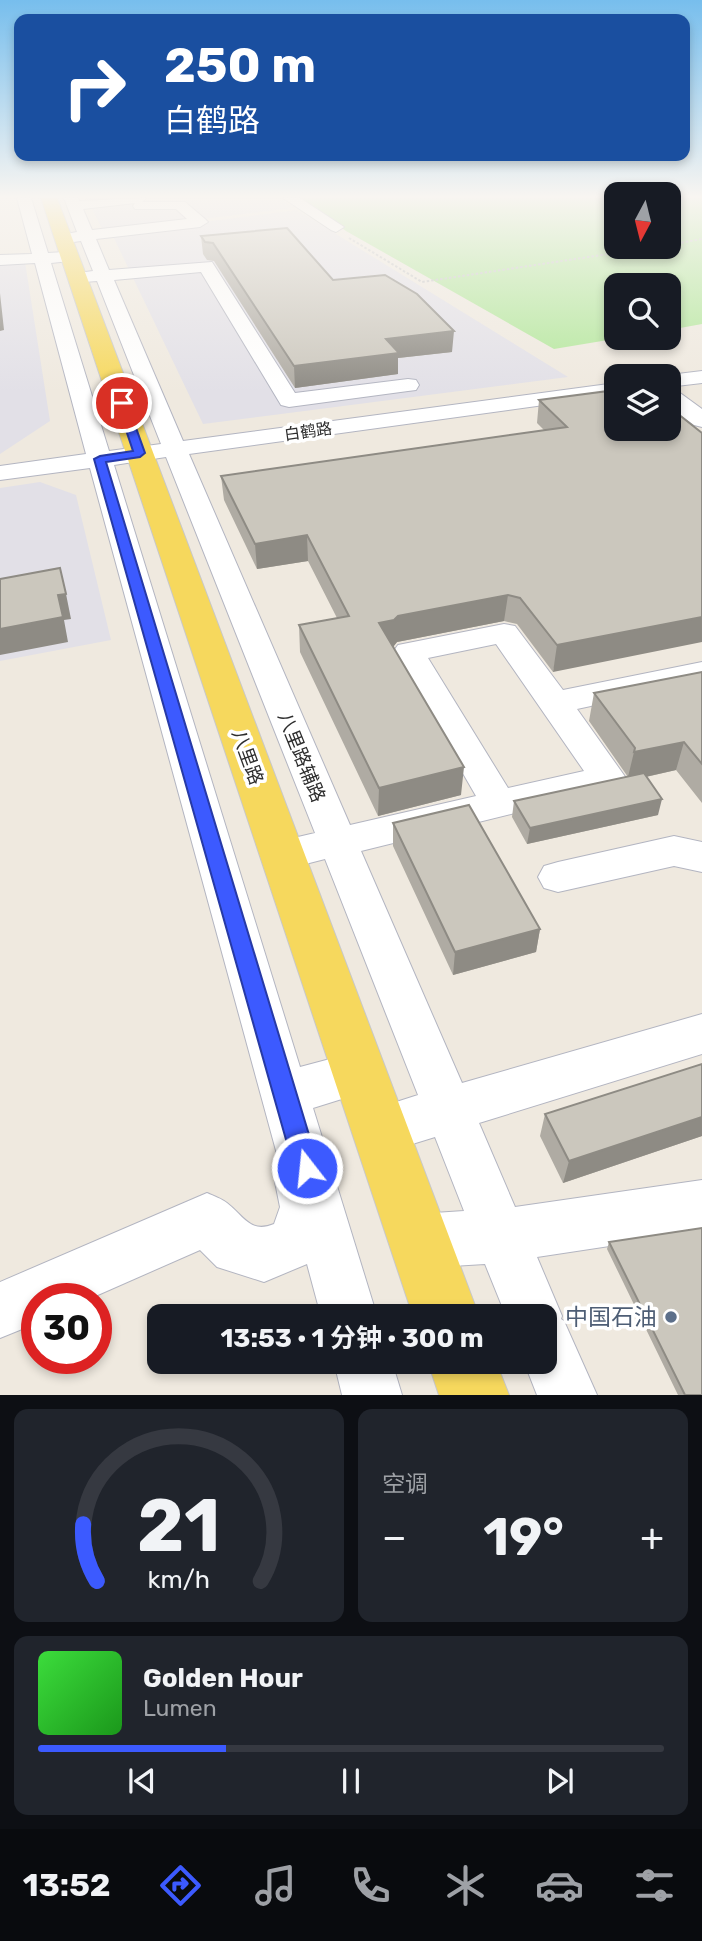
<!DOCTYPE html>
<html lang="zh">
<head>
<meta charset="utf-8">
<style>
	:root { --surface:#171b24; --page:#20242c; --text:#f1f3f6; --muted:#9ea1a6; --line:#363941; --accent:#3c5aff }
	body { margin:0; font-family:Rubik,"Noto Sans SC",sans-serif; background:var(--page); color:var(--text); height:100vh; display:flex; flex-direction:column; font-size:26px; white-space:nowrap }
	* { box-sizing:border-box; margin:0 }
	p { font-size:23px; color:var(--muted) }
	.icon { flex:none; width:38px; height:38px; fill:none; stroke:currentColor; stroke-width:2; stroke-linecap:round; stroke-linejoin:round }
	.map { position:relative; height:1395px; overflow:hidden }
	.details { display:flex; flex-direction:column; gap:14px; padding:14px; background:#0d0f14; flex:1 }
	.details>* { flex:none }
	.guide { position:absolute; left:14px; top:14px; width:676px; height:147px; border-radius:14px; box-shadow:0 4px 10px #0003; background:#1a4fa0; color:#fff; overflow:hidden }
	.needle { width:46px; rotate:187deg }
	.buttons { position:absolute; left:604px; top:182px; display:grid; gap:14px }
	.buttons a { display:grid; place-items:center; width:77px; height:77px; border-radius:14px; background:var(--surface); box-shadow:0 4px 10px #0003; font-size:35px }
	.speed { position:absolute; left:21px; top:1283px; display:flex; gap:14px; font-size:35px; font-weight:700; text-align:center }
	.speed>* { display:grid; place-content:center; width:91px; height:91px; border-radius:50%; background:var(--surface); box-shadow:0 4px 10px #0003; line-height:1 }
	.speed .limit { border:10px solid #d22; background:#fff; color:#111 }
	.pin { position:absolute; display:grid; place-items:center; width:60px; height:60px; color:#fff; margin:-30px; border:4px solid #fff; border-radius:50%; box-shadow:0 2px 7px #0007 }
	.me { position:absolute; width:77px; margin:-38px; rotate:344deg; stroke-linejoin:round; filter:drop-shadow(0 0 5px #0008) }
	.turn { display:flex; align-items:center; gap:24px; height:147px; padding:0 35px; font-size:32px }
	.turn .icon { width:91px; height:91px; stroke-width:2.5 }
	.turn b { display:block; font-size:49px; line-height:60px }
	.big { font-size:52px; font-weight:700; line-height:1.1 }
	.details .tile { flex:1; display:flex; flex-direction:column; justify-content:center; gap:10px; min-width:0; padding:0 24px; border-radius:14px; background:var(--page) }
	.details .dial { align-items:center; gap:0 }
	.dial svg { height:182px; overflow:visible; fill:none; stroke:var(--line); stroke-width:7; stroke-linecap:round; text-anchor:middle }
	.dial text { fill:var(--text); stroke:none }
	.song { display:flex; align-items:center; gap:21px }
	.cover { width:84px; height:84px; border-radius:10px; background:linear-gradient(135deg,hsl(120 70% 55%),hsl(120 70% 35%)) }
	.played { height:7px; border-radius:4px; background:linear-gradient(90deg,var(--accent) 30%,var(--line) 30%) }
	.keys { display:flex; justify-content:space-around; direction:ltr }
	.heat { display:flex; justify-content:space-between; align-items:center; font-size:38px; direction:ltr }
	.details .tiles { flex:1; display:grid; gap:14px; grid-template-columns:1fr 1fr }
	.tile:last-child { grid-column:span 2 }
	.trip { position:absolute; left:147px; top:1304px; width:410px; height:70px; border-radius:14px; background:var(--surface); box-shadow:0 4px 10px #0003; font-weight:700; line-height:70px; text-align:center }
	.tabs { display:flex; height:112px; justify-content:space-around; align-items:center; background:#090b0e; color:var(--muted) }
	.tabs .icon { width:49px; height:49px }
	.tabs .active { color:var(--accent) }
	.tabs b { font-size:32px; color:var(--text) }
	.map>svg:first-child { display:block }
	.industrial { fill:#e2e0e7 }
	.green { fill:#b2e79a }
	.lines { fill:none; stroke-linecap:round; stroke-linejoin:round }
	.minor-casing { stroke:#b3b5c1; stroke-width:2 }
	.major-casing { stroke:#c8c8c8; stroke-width:2 }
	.path { stroke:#c8c8c8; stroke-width:2; stroke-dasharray:2.5 2; stroke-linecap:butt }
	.minor { fill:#fff; fill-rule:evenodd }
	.major { fill:#f6d85d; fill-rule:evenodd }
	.wall { fill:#afaba3 }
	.shaded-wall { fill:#8e8b84 }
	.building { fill:#cbc7bd; stroke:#8e8b84; stroke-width:2 }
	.route { fill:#3c5aff; stroke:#273aa6; stroke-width:2 }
	.service-dot { fill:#5c6f8a; stroke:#fff; stroke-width:2.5 }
	.labels { text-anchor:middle; stroke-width:7; stroke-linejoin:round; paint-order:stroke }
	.far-street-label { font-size:16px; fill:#2d2d2d; stroke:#fff }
	.street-label { font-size:19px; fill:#2d2d2d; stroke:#fff }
	.near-service-label { font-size:23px; fill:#4e5e75; stroke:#fff; text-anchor:end }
</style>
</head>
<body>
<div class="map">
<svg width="702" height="1395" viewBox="0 0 702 1395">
	<rect width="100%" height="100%" fill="#efe9df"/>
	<path class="industrial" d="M87 198H279L293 208 103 231Z
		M297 210 568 377 203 424 112 234Z
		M25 262 50 421 0 454V263Z
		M40 482 76 495 111 640 0 661V488Z"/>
	<path class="green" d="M300 198H616V247H668L669 198H702V324L669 330 668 285H616V338H620L554 349 346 231Z"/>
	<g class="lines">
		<g class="minor-casing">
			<path id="minor" d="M17 198H31L48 253 64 252 72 257 70 261 51 263 109 451 161 444 97 281 84 282 75 277 78 273 93 271 81 241 66 243 58 238 60 235 77 232 64 198H78L79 201 146 198 142 202H185L205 219 208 222 200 227 96 239 109 270 212 262 295 393 408 379 416 380 419 385 416 390 408 391 289 407 281 405 201 272 114 280 183 441 616 383V395L189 454 350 825 476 796 393 652 398 645 504 624 515 626 563 690 702 662V682L577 709 626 778 621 787 361 851 462 1083 702 1014V1054L479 1123 515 1207 702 1180V1232L537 1257 562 1316 561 1319 564 1321 597 1395H537L524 1362H544V1316H506L485 1264 419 1268 400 1260 392 1241 400 1222 419 1214 464 1211 435 1137 380 1154 362 1147 355 1130 362 1113 418 1095 325 859 282 870 268 866 262 855 268 844 315 833 166 457 114 465 300 1067 360 1051 377 1058 384 1073 377 1088 313 1108 377 1316H321L307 1264 264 1282 217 1267 200 1250 91 1298H37V1323L0 1338V1282L207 1193C214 1196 222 1199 227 1203 244 1216 250 1234 274 1224L280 1207 275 1182 281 1169 90 468 0 480V466L86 454 35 263 0 265V255L32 254ZM135 203 133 206 135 209H176L187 219 92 230 83 209ZM496 644 584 771 508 788 428 658Z
				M283 198H300L344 227 336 232 331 230Z
				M702 371V383L668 387V376H661Z
				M668 389 676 390 702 409V427L694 425 668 406Z
				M674 836 702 842V872L674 866 558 892 544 888 538 877 544 866 558 862Z
				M334 1362H392L402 1395H342Z"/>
		</g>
		<g class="major-casing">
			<path id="major" d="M41 198H57L479 1316H413Z
				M428 1362H496L509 1395H439Z"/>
		</g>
		<path class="path" d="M349 238 422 282 655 247
			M668 245 702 239"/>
		<use href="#minor" class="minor"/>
		<use href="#major" class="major"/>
	</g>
	<path class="wall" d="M201 236 333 280 452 352 398 358V374L295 388 214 261 207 260 203 254Z
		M616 390 553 672 517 624 504 621 397 642 393 647 461 795 378 816 300 652 299 625 337 618 308 561 257 569 224 500 221 476 544 430 537 423 539 400Z
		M702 672V803L676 770 646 777 658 815 527 844 512 817 514 801 628 777 589 721 594 693Z
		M393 823 540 929 536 952 453 975 393 846Z
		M702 1064V1136L563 1183 540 1136 545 1114Z
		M609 1242 702 1395H678L607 1249Z"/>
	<path class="shaded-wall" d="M0 293 4 330 0 331Z
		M454 331 452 352 398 358V374L295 388 294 366 386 339Z
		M307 535 308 561 257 569 255 544Z
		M66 594 71 619 64 620 68 642 0 655V629L58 595Z
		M508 595 504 621 397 642 393 647 379 623 398 616Z
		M702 617V642L553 672 557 645Z
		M684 742 676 770 627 781 634 752Z
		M464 767 461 795 378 816 379 788Z
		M662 799 658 815 527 844 530 828Z
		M540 929 536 952 453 975 455 952Z
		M702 1117V1136L563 1183 569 1161Z"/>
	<path class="building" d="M287 228 333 280 385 275 417 294 454 331 386 339 399 353 294 366 213 243 205 242 201 236Z
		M616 390V429H668V406L702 433V617L557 645 520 598 508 595 398 616 394 620 379 623 464 767 379 788 299 625 349 616 307 535 255 544 221 476 567 427 539 400Z
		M60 568 66 594 58 595 63 617 0 629V579Z
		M702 672V764L684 742 634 752 635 748 594 693Z
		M644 773 662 799 530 828 514 801Z
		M469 805 540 929 455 952 393 823Z
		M702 1064V1117L569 1161 545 1114Z
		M702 1228V1395H685L609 1242Z"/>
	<linearGradient id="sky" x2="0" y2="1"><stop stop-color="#77beed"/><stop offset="0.5" stop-color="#f8f5f1"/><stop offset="1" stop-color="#f8f5f1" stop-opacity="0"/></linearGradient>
	<rect width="702" height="393" fill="url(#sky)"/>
	<path class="route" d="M122 400 127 403 145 453 140 457 106 462 319 1168 315 1177 307 1180 298 1177 294 1168 94 459 100 456 133 451 117 403Z"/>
	<circle class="service-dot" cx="671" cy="1317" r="7"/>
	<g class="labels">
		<g class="far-street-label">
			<text transform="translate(308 431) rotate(-8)" y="6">白鹤路</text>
		</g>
		<g class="street-label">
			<text transform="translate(248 757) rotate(70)" y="7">八里路</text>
			<text transform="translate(302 757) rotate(68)" y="7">八里路辅路</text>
		</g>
		<g class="near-service-label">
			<text x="657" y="1325">中国石油</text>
		</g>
	</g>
</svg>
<div class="buttons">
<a><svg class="needle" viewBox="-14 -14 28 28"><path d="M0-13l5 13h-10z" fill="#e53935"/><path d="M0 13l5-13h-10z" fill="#9ea1a6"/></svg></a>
<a><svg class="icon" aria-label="search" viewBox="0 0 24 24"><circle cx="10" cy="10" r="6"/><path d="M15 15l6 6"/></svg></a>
<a><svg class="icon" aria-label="layers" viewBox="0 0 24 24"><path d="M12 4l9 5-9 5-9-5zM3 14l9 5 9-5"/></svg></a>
</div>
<div class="speed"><div class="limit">30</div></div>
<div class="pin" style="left:122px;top:403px;background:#d93025"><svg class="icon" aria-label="arrive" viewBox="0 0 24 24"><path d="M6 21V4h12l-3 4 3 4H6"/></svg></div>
<svg class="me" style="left:307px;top:1168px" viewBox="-20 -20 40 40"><circle r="17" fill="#3c5aff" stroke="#fff" stroke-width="3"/><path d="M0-11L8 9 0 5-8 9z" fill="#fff"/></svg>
<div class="trip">13:53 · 1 分钟 · 300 m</div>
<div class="guide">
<div class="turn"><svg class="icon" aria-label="right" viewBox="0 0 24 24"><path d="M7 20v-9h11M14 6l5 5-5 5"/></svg><div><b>250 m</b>白鹤路</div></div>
</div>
</div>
<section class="details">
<div class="tiles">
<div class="tile dial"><svg viewBox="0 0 100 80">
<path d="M14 69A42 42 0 1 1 86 69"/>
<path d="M14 69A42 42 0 0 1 8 44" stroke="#3c5aff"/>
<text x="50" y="56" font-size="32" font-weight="700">21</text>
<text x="50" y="72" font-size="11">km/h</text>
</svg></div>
<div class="tile"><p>空调</p>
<div class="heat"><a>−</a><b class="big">19°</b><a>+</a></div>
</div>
<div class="tile">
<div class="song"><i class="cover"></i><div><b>Golden Hour</b><p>Lumen</p></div></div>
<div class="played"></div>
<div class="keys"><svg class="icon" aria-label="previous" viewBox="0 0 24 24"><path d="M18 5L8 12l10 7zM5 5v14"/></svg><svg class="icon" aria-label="pause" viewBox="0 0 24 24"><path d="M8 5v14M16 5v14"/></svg><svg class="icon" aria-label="next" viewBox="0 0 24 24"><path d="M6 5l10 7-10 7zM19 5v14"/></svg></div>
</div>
</div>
</section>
<nav class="tabs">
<b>13:52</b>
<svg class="icon active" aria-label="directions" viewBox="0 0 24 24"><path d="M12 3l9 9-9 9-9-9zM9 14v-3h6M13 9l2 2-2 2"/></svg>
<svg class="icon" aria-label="music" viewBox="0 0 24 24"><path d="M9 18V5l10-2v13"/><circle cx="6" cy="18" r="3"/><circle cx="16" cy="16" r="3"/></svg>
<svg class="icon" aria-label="phone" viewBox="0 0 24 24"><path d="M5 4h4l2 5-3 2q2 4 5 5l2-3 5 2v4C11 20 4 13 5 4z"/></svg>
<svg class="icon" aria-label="climate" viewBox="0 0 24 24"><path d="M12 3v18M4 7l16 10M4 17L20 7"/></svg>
<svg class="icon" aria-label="car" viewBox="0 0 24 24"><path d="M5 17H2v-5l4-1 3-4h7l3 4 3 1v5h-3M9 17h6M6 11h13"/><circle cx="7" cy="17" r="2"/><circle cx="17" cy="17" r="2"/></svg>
<svg class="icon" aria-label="filters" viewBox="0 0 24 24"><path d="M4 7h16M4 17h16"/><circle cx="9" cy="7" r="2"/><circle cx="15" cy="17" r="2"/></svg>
</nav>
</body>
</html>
